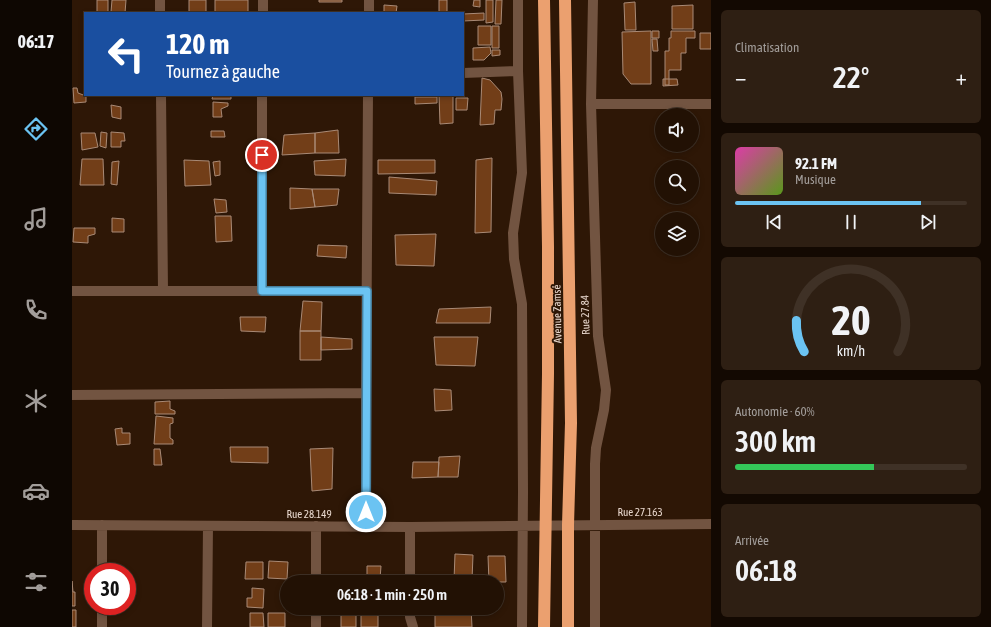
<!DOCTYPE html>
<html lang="fr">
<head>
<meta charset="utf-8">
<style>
	:root { --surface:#221104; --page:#2e1f13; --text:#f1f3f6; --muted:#a29d9a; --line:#3f3126; --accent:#6bc3f2 }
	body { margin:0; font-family:"Asap Condensed",sans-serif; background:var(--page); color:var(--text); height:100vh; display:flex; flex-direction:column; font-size:15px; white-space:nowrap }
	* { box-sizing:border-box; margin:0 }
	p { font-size:13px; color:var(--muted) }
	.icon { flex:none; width:22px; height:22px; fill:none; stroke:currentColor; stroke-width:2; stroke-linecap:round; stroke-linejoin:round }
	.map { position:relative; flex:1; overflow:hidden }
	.sheet { display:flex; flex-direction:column; gap:10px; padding:10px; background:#130902; width:280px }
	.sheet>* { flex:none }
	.hud { position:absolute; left:12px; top:12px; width:380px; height:84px; border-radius:0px; box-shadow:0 2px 6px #0003,0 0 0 1px var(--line); background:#1a4fa0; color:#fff; overflow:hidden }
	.fabs { position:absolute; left:583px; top:108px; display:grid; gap:8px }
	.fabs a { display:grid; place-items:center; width:44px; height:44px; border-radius:50%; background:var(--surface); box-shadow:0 2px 6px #0003,0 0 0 1px var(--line); font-size:20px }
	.speed { position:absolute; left:12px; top:563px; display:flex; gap:8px; font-size:20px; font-weight:700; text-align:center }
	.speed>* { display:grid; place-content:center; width:52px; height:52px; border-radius:50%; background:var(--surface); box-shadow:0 2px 6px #0003,0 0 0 1px var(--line); line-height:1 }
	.speed .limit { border:6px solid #d22; background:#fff; color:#111 }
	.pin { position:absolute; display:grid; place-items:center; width:34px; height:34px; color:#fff; margin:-17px; border:2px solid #fff; border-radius:50%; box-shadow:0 1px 4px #0007 }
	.me { position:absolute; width:44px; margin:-22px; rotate:0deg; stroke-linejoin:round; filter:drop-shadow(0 0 3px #0008) }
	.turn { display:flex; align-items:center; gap:14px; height:84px; padding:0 16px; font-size:18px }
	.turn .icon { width:52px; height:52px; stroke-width:2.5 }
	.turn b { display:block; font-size:28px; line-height:34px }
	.big { font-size:30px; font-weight:600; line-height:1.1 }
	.sheet .card { flex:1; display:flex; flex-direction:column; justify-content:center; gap:6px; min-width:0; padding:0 14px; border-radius:6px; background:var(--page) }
	.sheet .dial { align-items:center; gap:0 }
	.dial svg { height:104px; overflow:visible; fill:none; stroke:var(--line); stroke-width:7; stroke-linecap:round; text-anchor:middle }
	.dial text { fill:var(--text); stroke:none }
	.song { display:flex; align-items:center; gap:12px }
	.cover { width:48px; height:48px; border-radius:6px; background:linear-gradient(135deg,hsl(320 70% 55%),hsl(90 70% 35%)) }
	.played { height:4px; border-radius:2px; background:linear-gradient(90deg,var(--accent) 80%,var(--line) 80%) }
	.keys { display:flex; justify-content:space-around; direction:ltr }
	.heat { display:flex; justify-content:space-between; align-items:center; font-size:22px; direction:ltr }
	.charge { height:6px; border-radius:3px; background:linear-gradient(90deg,#34c759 60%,var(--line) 0) }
	.trip { position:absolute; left:208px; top:575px; width:224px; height:40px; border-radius:20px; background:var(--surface); box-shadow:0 2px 6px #0003,0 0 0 1px var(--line); font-weight:600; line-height:40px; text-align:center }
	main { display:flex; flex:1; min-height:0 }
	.dock { display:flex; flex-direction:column; width:72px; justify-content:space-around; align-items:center; background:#0e0702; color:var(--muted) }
	.dock .icon { width:28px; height:28px }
	.dock .on { color:var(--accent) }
	.dock b { font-size:18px; color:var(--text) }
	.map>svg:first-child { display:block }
	.building { fill:#723e18; stroke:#a98a76 }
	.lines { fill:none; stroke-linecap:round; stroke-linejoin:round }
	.minor { stroke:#725441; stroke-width:10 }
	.highway { stroke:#eba06f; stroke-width:12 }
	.route-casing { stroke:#467f9d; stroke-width:10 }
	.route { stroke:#6bc3f2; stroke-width:7 }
	.labels { text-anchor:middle; stroke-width:4; stroke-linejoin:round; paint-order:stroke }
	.street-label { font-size:11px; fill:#e9d8ce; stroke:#2e1706 }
</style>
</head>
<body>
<main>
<nav class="dock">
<b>06:17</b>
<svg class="icon on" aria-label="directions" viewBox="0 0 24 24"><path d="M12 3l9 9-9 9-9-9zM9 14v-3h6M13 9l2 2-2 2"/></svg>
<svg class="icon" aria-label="music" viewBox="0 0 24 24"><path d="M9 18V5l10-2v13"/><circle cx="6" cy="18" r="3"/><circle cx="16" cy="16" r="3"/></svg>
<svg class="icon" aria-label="phone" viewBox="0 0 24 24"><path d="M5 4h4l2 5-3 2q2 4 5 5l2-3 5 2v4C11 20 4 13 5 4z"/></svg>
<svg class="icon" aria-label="climate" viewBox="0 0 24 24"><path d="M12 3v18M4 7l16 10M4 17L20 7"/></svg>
<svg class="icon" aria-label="car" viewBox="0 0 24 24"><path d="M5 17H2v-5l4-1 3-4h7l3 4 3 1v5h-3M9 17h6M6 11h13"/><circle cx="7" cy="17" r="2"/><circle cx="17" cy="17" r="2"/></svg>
<svg class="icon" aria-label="filters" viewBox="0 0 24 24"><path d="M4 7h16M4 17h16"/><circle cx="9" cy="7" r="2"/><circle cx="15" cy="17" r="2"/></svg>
</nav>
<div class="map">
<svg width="639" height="627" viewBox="0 0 639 627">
	<rect width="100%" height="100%" fill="#2e1706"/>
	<path class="building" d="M25 0H36V13H25Z
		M40 0H54L53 13 39 12Z
		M117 0H134V13H117Z
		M143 0H176V13H143Z
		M247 0H270V2H247Z
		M367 0H375V13H367Z
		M402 0H408V7L401 6Z
		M414 0H421V22L414 23Z
		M424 0H430L429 24H423Z
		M563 2 564 30H553L552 3Z
		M312 5 325 6 324 13H312Z
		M621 5V29H600V6Z
		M412 13V20L391 21V14Z
		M406 26H419V45H406Z
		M420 26H427V48H420Z
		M579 31V84H559L551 74 550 32Z
		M580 31H587V38H580Z
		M599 31H623V38H614V53H609V70H597V85H593V51H597V38H599Z
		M628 33H639V49H628Z
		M580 39H585L586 51H581Z
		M418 47 419 53 412 60H401V48Z
		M420 50H428V55L420 56Z
		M410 78 418 80 429 92 430 99 429 110H423L422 124 408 125Z
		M591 79H605L606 85 591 86Z
		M1 88H5L6 93 14 96V102L2 103Z
		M141 95H159V99H140Z
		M367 95H381V123L368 124Z
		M343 97H365V103L343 104Z
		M384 98H396L395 110H384Z
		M141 102 156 103V106L149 109 150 117H141Z
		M39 105 49 107V119L40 117Z
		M266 130 267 153H243V133Z
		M139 131H152L153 137H139Z
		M29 132 35 133 34 148 28 146Z
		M39 132 52 133 53 141H49V147H39Z
		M9 133H23L26 147 10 150Z
		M243 133V153L210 155 212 135Z
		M420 158 419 232 403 233 404 160Z
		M10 159H31L32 185H8Z
		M274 159 273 176 243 175 242 161Z
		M112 160 137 161 139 185 113 186Z
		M306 160H363V173L306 174Z
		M47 161 45 185 39 184 40 162Z
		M148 161V175L143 176 141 162Z
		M317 177 365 181 364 195 317 193Z
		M218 188 240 189 243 207 218 209Z
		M240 189H267L265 205 243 207Z
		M142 199 154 200 155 212 144 213Z
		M143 216H159L160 241 144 242Z
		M40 218 52 219V232H40Z
		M2 228H23V234L16 236V243L1 242Z
		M364 234 362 266 324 265 323 235Z
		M246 245 275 246 274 258 245 256Z
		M231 301 250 302 249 331H228Z
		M419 307 418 323H364L367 309Z
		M168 317H194L193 332 169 331Z
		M228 331H249V360H228Z
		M249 337 280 339V349L249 350Z
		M362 337H406L403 366 364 365Z
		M362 389 379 390 380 410 363 411Z
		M98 401V409L103 411V414H83V402Z
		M84 416 101 418V423L98 424V438L101 440V444H82Z
		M50 428V433H58V444L45 445 43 429Z
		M158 447H196V463L159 462Z
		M261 448 260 489 240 491 238 449Z
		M82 449H88L90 465H82Z
		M388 456 386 477H366L367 457Z
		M341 462H367L366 477 340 478Z
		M383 554 401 555 400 580H382Z
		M416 556H433L434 582H417Z
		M197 561 216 562 215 579 196 578Z
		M174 562H191V579H173Z
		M295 566H309L308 579H295Z
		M0 581 1 592H3V606H0Z
		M180 588 192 589 191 608 175 607V598H180Z
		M363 608H399L400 627H363Z
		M0 610H4V627H0Z
		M178 613H191L192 627H178Z
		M196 613H213V627H196Z
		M269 614H284V627H269Z
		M289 614H306V627H289Z"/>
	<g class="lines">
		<path class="minor" d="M88 0V13
			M446 0V71L450 173 441 233 442 259 450 304 451 492 450 627
			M521 0 519 104 526 336 534 390 532 410 524 448 523 464V627
			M191 13V0
			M297 13V0
			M391 73 446 71
			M89 95 91 291
			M519 104H639
			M0 291H295
			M190 291V95
			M0 395 294 393
			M0 525 338 527 639 524
			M30 525V572
			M244 526V582
			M294 526V393L296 95
			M338 527V582
			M30 606V627
			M244 608V627
			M338 608V617L341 627
			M135 627 136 526"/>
		<path class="highway" d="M493 0 499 423 496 525V627
			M472 627 476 374V247L472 0"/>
	</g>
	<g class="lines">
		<g class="route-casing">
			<path id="route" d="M190 155V291H295L294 512"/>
		</g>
		<use href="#route" class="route"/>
	</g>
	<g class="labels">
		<g class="street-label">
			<text transform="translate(485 314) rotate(-91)" y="4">Avenue Zamsé</text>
			<text transform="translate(513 315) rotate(-92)" y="4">Rue 27.84</text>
			<text x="568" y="516">Rue 27.163</text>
			<text x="237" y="518">Rue 28.149</text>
		</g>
	</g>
</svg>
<div class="fabs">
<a><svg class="icon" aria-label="sound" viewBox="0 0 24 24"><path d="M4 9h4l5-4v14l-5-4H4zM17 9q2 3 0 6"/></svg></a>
<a><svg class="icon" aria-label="search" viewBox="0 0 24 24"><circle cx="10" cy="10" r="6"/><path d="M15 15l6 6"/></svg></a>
<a><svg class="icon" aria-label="layers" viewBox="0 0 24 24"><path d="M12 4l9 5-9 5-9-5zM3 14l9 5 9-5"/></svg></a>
</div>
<div class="speed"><div class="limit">30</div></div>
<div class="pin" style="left:190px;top:155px;background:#d93025"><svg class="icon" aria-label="arrive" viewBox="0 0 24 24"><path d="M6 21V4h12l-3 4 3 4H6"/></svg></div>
<svg class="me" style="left:294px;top:512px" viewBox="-20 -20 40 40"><circle r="17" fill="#6bc3f2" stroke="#fff" stroke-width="3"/><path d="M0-11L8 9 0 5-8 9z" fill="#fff"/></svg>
<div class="trip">06:18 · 1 min · 250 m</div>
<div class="hud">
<div class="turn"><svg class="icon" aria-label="left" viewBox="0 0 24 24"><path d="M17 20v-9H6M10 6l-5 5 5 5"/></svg><div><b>120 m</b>Tournez à gauche</div></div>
</div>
</div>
<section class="sheet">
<div class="card"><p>Climatisation</p>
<div class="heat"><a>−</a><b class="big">22°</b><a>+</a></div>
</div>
<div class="card">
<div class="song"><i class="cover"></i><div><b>92.1 FM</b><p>Musique</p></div></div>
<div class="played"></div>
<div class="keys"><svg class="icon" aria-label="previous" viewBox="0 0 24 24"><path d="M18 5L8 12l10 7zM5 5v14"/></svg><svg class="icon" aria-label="pause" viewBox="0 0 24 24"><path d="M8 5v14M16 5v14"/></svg><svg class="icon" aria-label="next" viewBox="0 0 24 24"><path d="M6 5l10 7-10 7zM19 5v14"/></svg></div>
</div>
<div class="card dial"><svg viewBox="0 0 100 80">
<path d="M14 69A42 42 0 1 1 86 69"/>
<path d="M14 69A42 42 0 0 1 8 45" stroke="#6bc3f2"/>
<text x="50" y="56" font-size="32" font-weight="700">20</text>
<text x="50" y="72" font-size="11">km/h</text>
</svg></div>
<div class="card"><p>Autonomie · 60%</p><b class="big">300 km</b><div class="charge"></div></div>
<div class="card"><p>Arrivée</p><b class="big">06:18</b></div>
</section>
</main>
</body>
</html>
